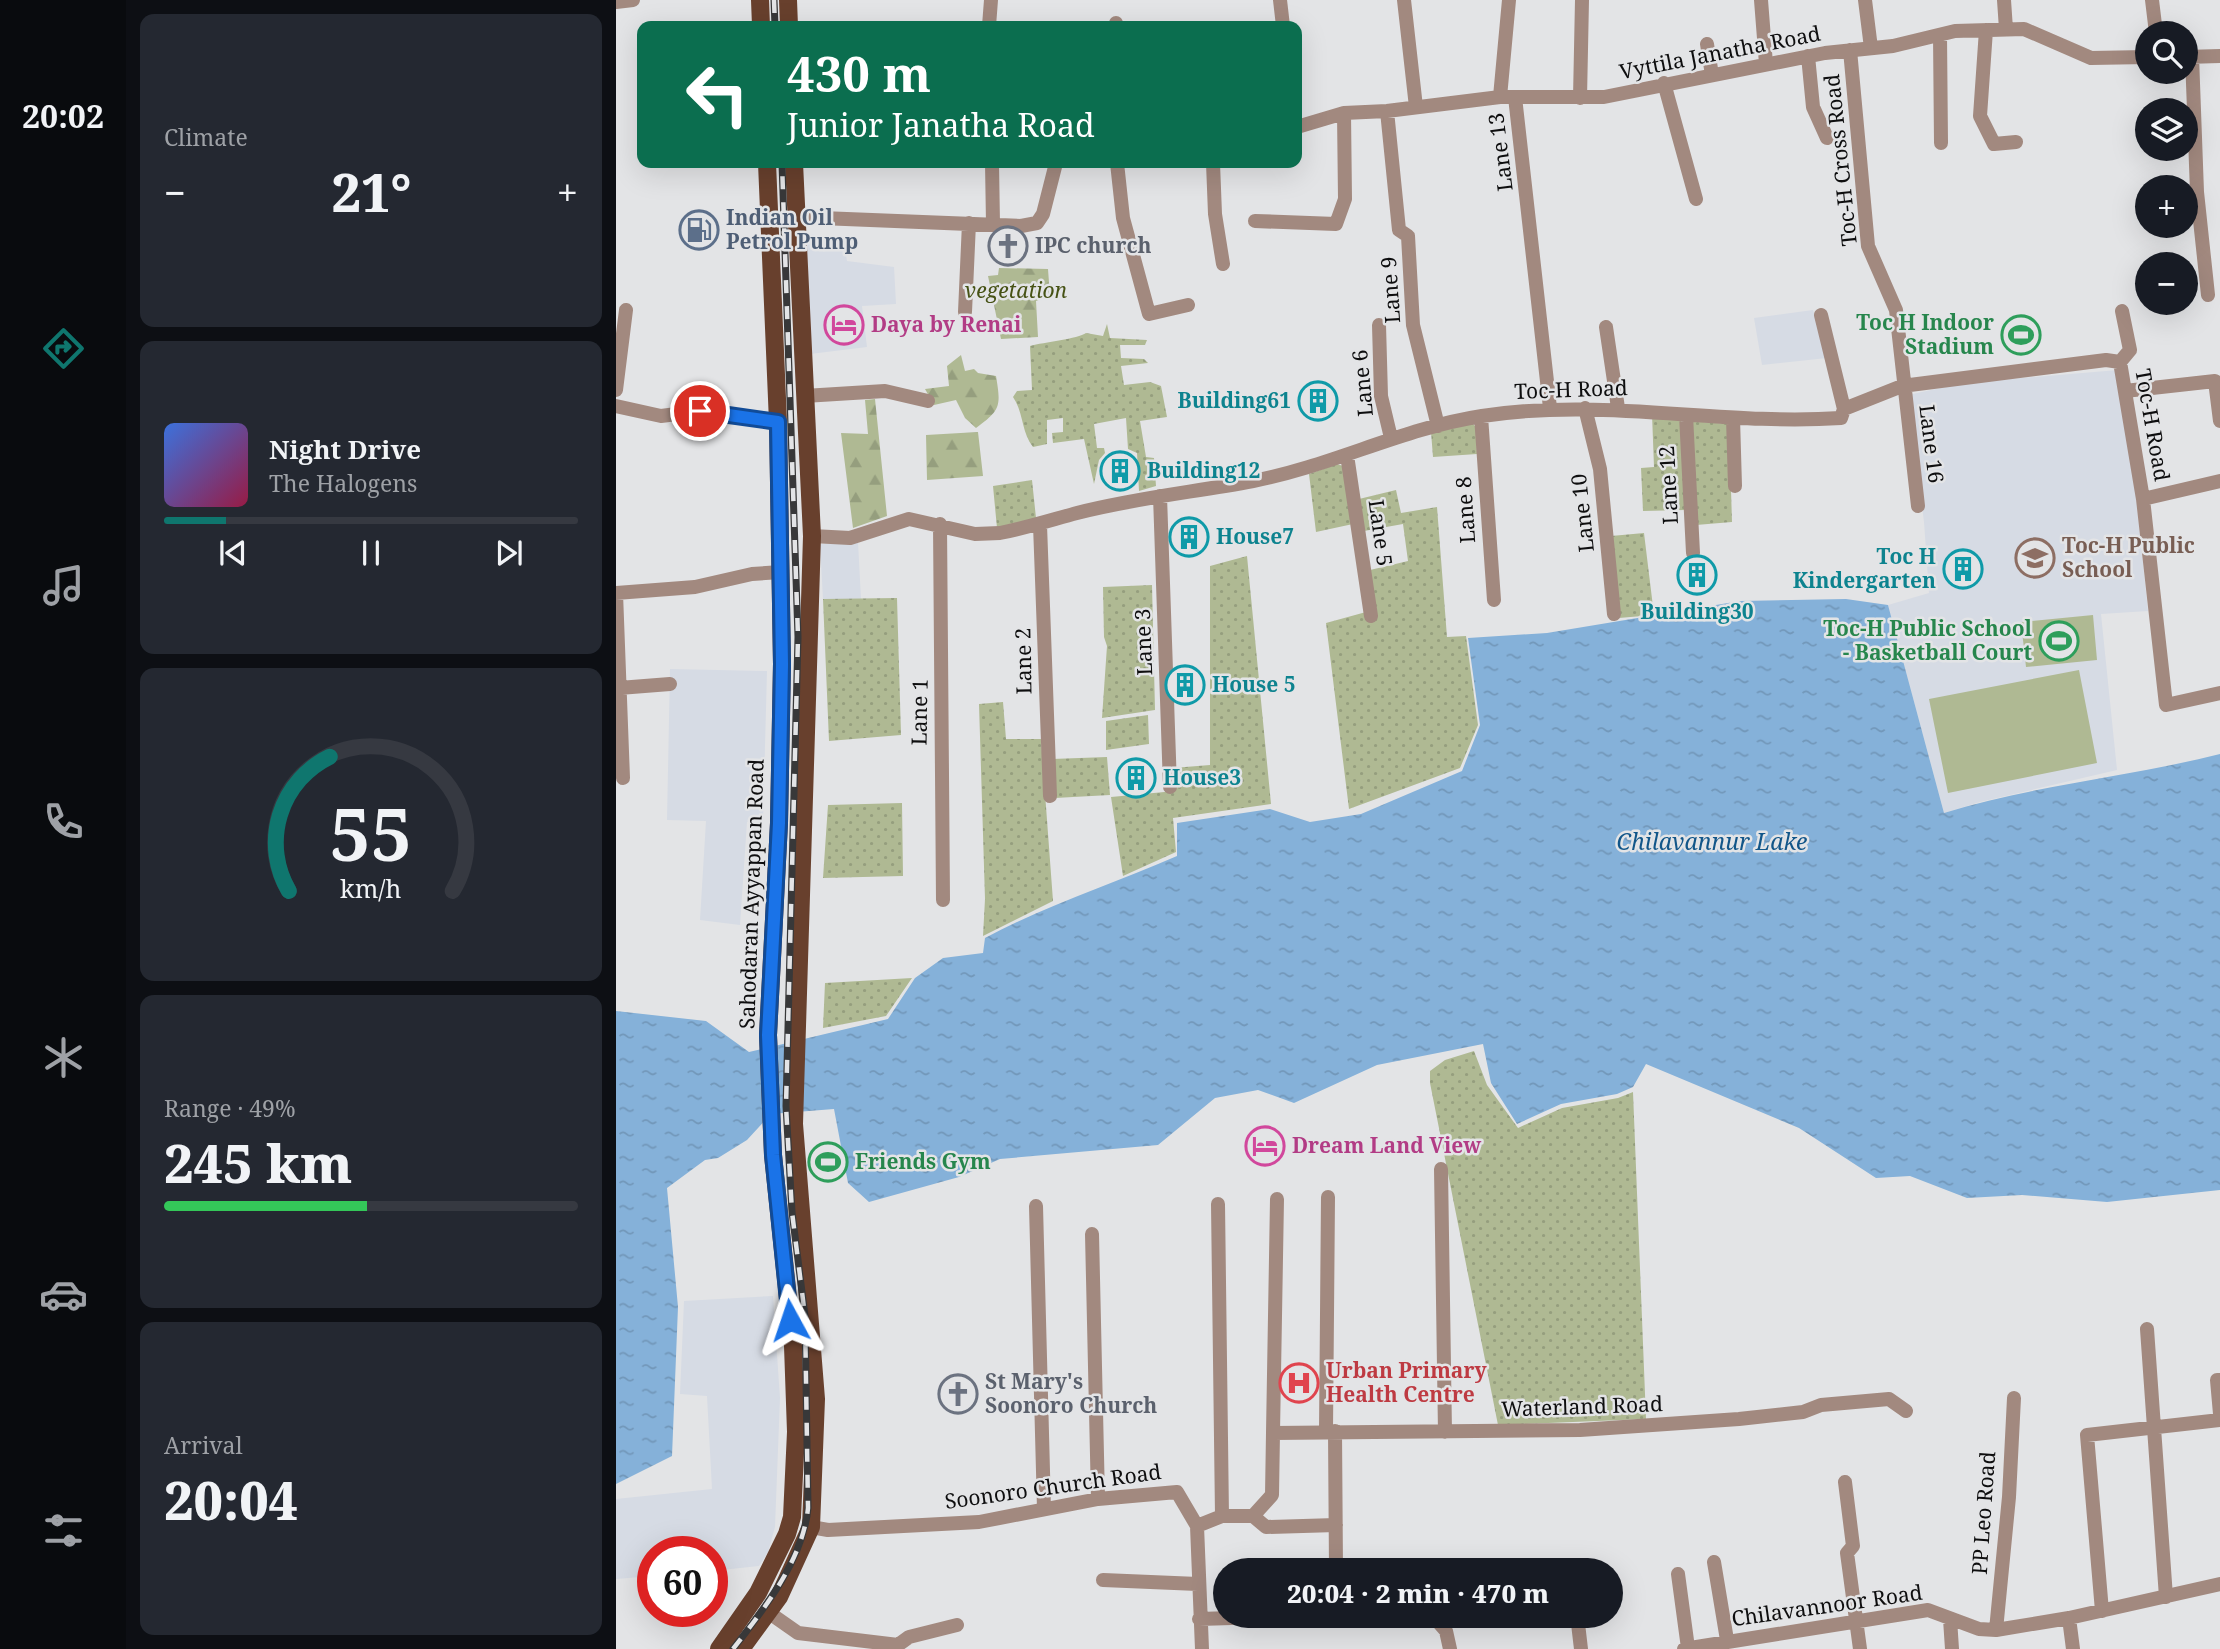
<!DOCTYPE html>
<html lang="en">
<head>
<meta charset="utf-8">
<style>
	:root { --surface:#171b24; --page:#242831; --text:#f1f3f6; --muted:#9ea1a6; --line:#363941; --accent:#0f766e }
	body { margin:0; font-family:"Noto Serif",serif; background:var(--page); color:var(--text); height:100vh; display:flex; flex-direction:column; font-size:26px; white-space:nowrap }
	* { box-sizing:border-box; margin:0 }
	p { font-size:23px; color:var(--muted) }
	.icon { flex:none; width:38px; height:38px; fill:none; stroke:currentColor; stroke-width:2; stroke-linecap:round; stroke-linejoin:round }
	.map { position:relative; flex:1; overflow:hidden }
	.panel { display:flex; flex-direction:column; gap:14px; padding:14px; background:#0d0f14; width:490px }
	.panel>* { flex:none }
	.top-card { position:absolute; left:21px; top:21px; width:665px; height:147px; border-radius:14px; box-shadow:0 7px 28px #0002; background:#0b6e4f; color:#fff; overflow:hidden }
	.tools { position:absolute; left:1519px; top:21px; display:grid; gap:14px }
	.tools a { display:grid; place-items:center; width:63px; height:63px; border-radius:50%; background:var(--surface); box-shadow:0 7px 28px #0002; font-size:35px }
	.speed { position:absolute; left:21px; top:1536px; display:flex; gap:14px; font-size:35px; font-weight:700; text-align:center }
	.speed>* { display:grid; place-content:center; width:91px; height:91px; border-radius:50%; background:var(--surface); box-shadow:0 7px 28px #0002; line-height:1 }
	.speed .limit { border:10px solid #d22; background:#fff; color:#111 }
	.pin { position:absolute; display:grid; place-items:center; width:60px; height:60px; color:#fff; margin:-30px; border:4px solid #fff; border-radius:50%; box-shadow:0 2px 7px #0007 }
	.me { position:absolute; width:77px; margin:-38px; rotate:355deg; stroke-linejoin:round; filter:drop-shadow(0 0 5px #0008) }
	.turn { display:flex; align-items:center; gap:24px; height:147px; padding:0 35px; font-size:32px }
	.turn .icon { width:91px; height:91px; stroke-width:2.5 }
	.turn b { display:block; font-size:49px; line-height:60px }
	.big { font-size:52px; font-weight:800; line-height:1.1 }
	.panel .card { flex:1; display:flex; flex-direction:column; justify-content:center; gap:10px; min-width:0; padding:0 24px; border-radius:14px; background:var(--page) }
	.panel .dial { align-items:center; gap:0 }
	.dial svg { height:182px; overflow:visible; fill:none; stroke:var(--line); stroke-width:7; stroke-linecap:round; text-anchor:middle }
	.dial text { fill:var(--text); stroke:none }
	.song { display:flex; align-items:center; gap:21px }
	.cover { width:84px; height:84px; border-radius:10px; background:linear-gradient(135deg,hsl(220 70% 55%),hsl(340 70% 35%)) }
	.played { height:7px; border-radius:4px; background:linear-gradient(90deg,var(--accent) 15%,var(--line) 15%) }
	.keys { display:flex; justify-content:space-around; direction:ltr }
	.heat { display:flex; justify-content:space-between; align-items:center; font-size:38px; direction:ltr }
	.charge { height:10px; border-radius:5px; background:linear-gradient(90deg,#34c759 49%,var(--line) 0) }
	.trip { position:absolute; left:597px; top:1558px; width:410px; height:70px; border-radius:35px; background:var(--surface); box-shadow:0 7px 28px #0002; font-weight:800; line-height:70px; text-align:center }
	main { display:flex; flex:1; min-height:0 }
	.tabs { display:flex; flex-direction:column; width:126px; justify-content:space-around; align-items:center; background:#090b0e; color:var(--muted) }
	.tabs .icon { width:49px; height:49px }
	.tabs .selected { color:var(--accent) }
	.tabs b { font-size:32px; color:var(--text) }
	.map>svg:first-child { display:block }
	.built { fill:#d6dbe4 }
	.grass { fill:url(#grass-dots) }
	.forest { fill:url(#forest-firs) }
	.pitch { fill:#afb993 }
	.water { fill:url(#water-ripples) }
	.lines { fill:none; stroke-linecap:round; stroke-linejoin:round }
	.minor { stroke:#a2897f; stroke-width:14 }
	.major { stroke:#68402d; stroke-width:18 }
	.rail-casing { stroke:#383839; stroke-width:7 }
	.rail { stroke:#e3e4e6; stroke-width:4.5; stroke-dasharray:13; stroke-linecap:butt }
	.route-casing { stroke:#114b97; stroke-width:18 }
	.route { stroke:#1a73e8; stroke-width:12 }
	.labels { text-anchor:middle; stroke-width:5; stroke-linejoin:round; paint-order:stroke }
	.street-label { font-size:21px; fill:#0e0e0f; stroke:#e3e4e6 }
	.service-label { font-size:21px; font-weight:bold; fill:#4e5e75; stroke:#e3e4e6; text-anchor:start }
	.worship-label { font-size:21px; font-weight:bold; fill:#5b616d; stroke:#e3e4e6; text-anchor:start }
	.park-label { font-size:21px; font-style:italic; fill:#465215; stroke:#e3e4e6 }
	.leisure-label { font-size:21px; font-weight:bold; fill:#27864d; stroke:#e3e4e6; text-anchor:end }
	.hotel-label { font-size:21px; font-weight:bold; fill:#b23c85; stroke:#e3e4e6; text-anchor:start }
	.culture-label { font-size:21px; font-weight:bold; fill:#0d838f; stroke:#e3e4e6; text-anchor:start }
	.education-label { font-size:21px; font-weight:bold; fill:#785e54; stroke:#e3e4e6; text-anchor:start }
	.health-label { font-size:21px; font-weight:bold; fill:#be3a42; stroke:#e3e4e6; text-anchor:start }
	.water-label { font-size:23px; font-style:italic; fill:#125689; stroke:#e3e4e6 }
</style>
</head>
<body>
<main>
<nav class="tabs">
<b>20:02</b>
<svg class="icon selected" aria-label="directions" viewBox="0 0 24 24"><path d="M12 3l9 9-9 9-9-9zM9 14v-3h6M13 9l2 2-2 2"/></svg>
<svg class="icon" aria-label="music" viewBox="0 0 24 24"><path d="M9 18V5l10-2v13"/><circle cx="6" cy="18" r="3"/><circle cx="16" cy="16" r="3"/></svg>
<svg class="icon" aria-label="phone" viewBox="0 0 24 24"><path d="M5 4h4l2 5-3 2q2 4 5 5l2-3 5 2v4C11 20 4 13 5 4z"/></svg>
<svg class="icon" aria-label="climate" viewBox="0 0 24 24"><path d="M12 3v18M4 7l16 10M4 17L20 7"/></svg>
<svg class="icon" aria-label="car" viewBox="0 0 24 24"><path d="M5 17H2v-5l4-1 3-4h7l3 4 3 1v5h-3M9 17h6M6 11h13"/><circle cx="7" cy="17" r="2"/><circle cx="17" cy="17" r="2"/></svg>
<svg class="icon" aria-label="filters" viewBox="0 0 24 24"><path d="M4 7h16M4 17h16"/><circle cx="9" cy="7" r="2"/><circle cx="15" cy="17" r="2"/></svg>
</nav>
<section class="panel">
<div class="card"><p>Climate</p>
<div class="heat"><a>−</a><b class="big">21°</b><a>+</a></div>
</div>
<div class="card">
<div class="song"><i class="cover"></i><div><b>Night Drive</b><p>The Halogens</p></div></div>
<div class="played"></div>
<div class="keys"><svg class="icon" aria-label="previous" viewBox="0 0 24 24"><path d="M18 5L8 12l10 7zM5 5v14"/></svg><svg class="icon" aria-label="pause" viewBox="0 0 24 24"><path d="M8 5v14M16 5v14"/></svg><svg class="icon" aria-label="next" viewBox="0 0 24 24"><path d="M6 5l10 7-10 7zM19 5v14"/></svg></div>
</div>
<div class="card dial"><svg viewBox="0 0 100 80">
<path d="M14 69A42 42 0 1 1 86 69"/>
<path d="M14 69A42 42 0 0 1 32 10" stroke="#0f766e"/>
<text x="50" y="56" font-size="32" font-weight="700">55</text>
<text x="50" y="72" font-size="11">km/h</text>
</svg></div>
<div class="card"><p>Range · 49%</p><b class="big">245 km</b><div class="charge"></div></div>
<div class="card"><p>Arrival</p><b class="big">20:04</b></div>
</section>
<div class="map">
<svg width="1604" height="1649" viewBox="0 0 1604 1649">
	<defs>
		<pattern id="grass-dots" width="8" height="8" patternUnits="userSpaceOnUse" patternTransform="scale(1.75)"><rect width="8" height="8" fill="#afb993"/><path d="M2 2h.1M6 6h.1" fill="none" stroke="#959e7e" stroke-width="1.8" stroke-linecap="round"/></pattern>
		<pattern id="forest-firs" width="22" height="20" patternUnits="userSpaceOnUse" patternTransform="scale(1.75)"><rect width="22" height="20" fill="#afb993"/><path d="M5 1l3.5 6h-7zM16 11l3.5 6h-7z" fill="#959e7e"/></pattern>
		<pattern id="water-ripples" width="26" height="14" patternUnits="userSpaceOnUse" patternTransform="scale(1.75)"><rect width="26" height="14" fill="#85b1d9"/><path d="M2 4q2-2 4 0t4 0M15 11q2-2 4 0t4 0" fill="none" stroke="#7297b9"/></pattern>
	</defs>
	<rect width="100%" height="100%" fill="#e3e4e6"/>
	<path class="built" d="M190 233 228 241 231 261 278 267 280 304 246 306 251 347 194 354 189 285Z
		M1197 310 1211 358 1146 365 1138 318Z
		M1502 370 1520 495 1532 611 1485 614 1501 770 1364 802 1328 813 1272 605 1313 593 1308 522 1292 395 1348 383Z
		M242 542 245 599H207L204 544Z
		M54 669 151 671 147 822H131L124 925 84 920 90 821 51 820Z
		M157 1296 164 1398 159 1527 152 1552 143 1566 96 1571V1552H37V1576L0 1579V1499L96 1489 91 1396 64 1394 68 1301Z"/>
	<path class="grass" d="M491 324 494 338 531 340 529 345H504L505 358 528 359 532 363 505 366 508 385 534 382 545 386 551 417 524 421 530 457 538 458 540 486 523 491 521 453 512 449 510 418 478 424 481 448H488L489 453 483 460 478 484 468 439 437 443 436 433 447 432V418L431 420V444L417 447C405 432 408 413 397 397L401 391 416 390 414 346C428 342 462 339 470 333L487 336Z
		M1036 414 1065 419 1069 510 1027 511 1025 468 1038 467Z
		M1074 421 1113 424 1116 522 1080 525Z
		M855 422 860 427 861 454 817 457 815 432Z
		M721 464 727 466 737 524 700 532 693 474Z
		M416 480 420 518 381 528 377 486Z
		M780 490 785 513 821 507 831 637 850 636 862 725 844 768 733 809 710 623 750 612 754 570 792 561 787 524 748 531 743 499Z
		M1028 533 1038 615 1003 618 995 536Z
		M631 556 655 804 557 818 560 852 507 876 495 797 559 791 557 768 594 765V566Z
		M536 585 539 710 486 718 491 646 488 637 487 587Z
		M281 598 285 735 213 741 207 599Z
		M387 702 390 739H425L437 901 367 936 369 899 363 704Z
		M532 715 533 744 490 750V721Z
		M491 757 494 795 439 798 436 759Z
		M286 803 287 876 207 878 212 805Z
		M296 978 270 1016 207 1028 209 983Z
		M858 1051 871 1085 902 1128 946 1108 1002 1098 1017 1092 1030 1419 882 1425 814 1083V1071L829 1060Z"/>
	<path class="forest" d="M383 268 432 269 434 296 420 301 422 337 385 339 372 276 382 275Z
		M345 355 349 371 358 369 362 373 380 376C385 406 385 410 360 428L349 418 340 400 318 405 309 389 333 386 331 366Z
		M259 399 271 516 237 528 225 433 252 434 249 400Z
		M362 432 367 476 311 480 310 435Z"/>
	<path class="pitch" d="M1477 615 1481 660 1410 667 1405 622Z
		M1463 670 1481 763 1332 793 1313 699Z"/>
	<path class="water" d="M1230 599 1272 605 1328 813C1418 785 1513 777 1604 754V1190L1491 1202 1406 1195 1351 1198 1294 1176 1260 1178 1183 1128 1030 1064 1017 1087 1001 1094 945 1104 901 1124 875 1083 867 1044 761 1065 678 1103 642 1090 599 1098 542 1145 384 1159 343 1177 253 1202 232 1183 218 1109 155 1114 131 1140 102 1158 89 1160 51 1188 62 1307 56 1456 0 1484V1011L90 1021 133 1052 272 1019 299 978 327 958 367 953 369 938C431 905 497 884 561 856V823L654 809 694 822 745 814 846 771 864 725 852 638 931 633 1124 601Z"/>
	<g class="lines">
		<path class="minor" d="M664 0 667 26
			M788 0 800 107
			M1145 0 1150 64
			M1249 0 1255 48
			M1388 0 1390 29
			M1536 0 1540 33
			M0 2 17 0
			M500 23V26
			M373 26 375 0
			M1370 30 1364 116 1378 144 1400 142
			M1324 35 1325 143
			M1091 44 1096 75
			M1234 50 1252 246 1280 310 1302 506
			M1192 56 1197 107 1211 138
			M1576 56 1581 192 1592 295
			M1570 57 1604 56
			M1048 83 1080 199
			M884 97 893 0
			M899 97 934 408
			M964 98 966 0
			M771 111 783 230 792 236 797 325 822 426
			M681 127 728 113 771 111 884 97H988L1209 53 1277 46 1339 31 1408 29 1475 58 1531 57
			M376 163 377 224
			M501 163 507 218 533 314 572 305
			M597 163 599 214 607 264
			M180 217 405 226 421 223 427 214 440 163
			M639 221 720 224 729 199 728 113
			M349 312 353 223
			M1205 315 1228 409
			M763 325 765 396 775 438
			M990 327 1002 408
			M1504 362 1514 350 1506 311
			M0 390 10 310
			M1509 391 1599 381 1604 421
			M188 396 269 391 312 401
			M0 406 45 416 84 411 162 422
			M969 408 984 469 998 614
			M1070 415 1077 553
			M865 416 878 600
			M1117 418 1119 486
			M731 455 755 616
			M544 496 554 787
			M1527 499 1550 705 1604 693
			M324 524 327 900
			M424 525 434 796
			M196 536 234 538 293 519 359 534 384 533C410 528 435 520 461 513 519 498 579 492 637 481 716 466 787 428 866 416 989 397 1103 426 1225 418L1228 409 1286 386 1490 360 1504 362 1527 499 1604 481
			M0 593 7 778
			M0 593 79 587 136 574 165 572
			M3 688 54 684
			M825 1169 829 1432
			M602 1204 606 1516
			M420 1206 428 1509
			M476 1234 482 1499
			M1531 1329 1550 1597
			M1604 1380H1601L1604 1414
			M710 1431 712 1197
			M719 1431 720 1570
			M657 1433 661 1199
			M1229 1482 1237 1546 1231 1553 1244 1649
			M637 1516 650 1527 720 1525
			M581 1526 606 1516H637L656 1495 657 1433 964 1430 1123 1419 1187 1412 1205 1405 1273 1399 1290 1411
			M581 1526 586 1649
			M195 1527 212 1530 363 1522 482 1499 561 1492 581 1526
			M1098 1562 1111 1640
			M1062 1574 1072 1648
			M487 1580 582 1584
			M1486 1611 1471 1435 1604 1420
			M152 1612 182 1633 282 1645 293 1637 341 1625
			M816 1615 830 1631 834 1649
			M961 1615 965 1649
			M1453 1618 1457 1649
			M583 1619 720 1615
			M1334 1619 1336 1649
			M1380 1630 1393 1497 1398 1398
			M1068 1649 1312 1610 1363 1629 1380 1630 1453 1618 1604 1584"/>
		<path class="major" d="M144 0 145 26
			M172 0 173 26
			M103 1649 142 1593 171 1534 176 1517 180 1432 177 1346 157 1155 152 1035 163 823 166 664 162 422 151 163
			M125 1649 163 1597 195 1527 200 1399 178 1124 196 536 178 163"/>
		<g class="rail-casing">
			<path id="rail" d="M158 0 159 26
				M117 1649C148 1609 187 1560 192 1508L189 1316 176 1212 170 1106 182 637 166 163"/>
		</g>
		<use href="#rail" class="rail"/>
	</g>
	<g class="lines">
		<g class="route-casing">
			<path id="route" d="M84 411 162 422 166 664 163 823 152 1035 157 1155 174 1320"/>
		</g>
		<use href="#route" class="route"/>
	</g>
	<defs>
		<g id="fuel-ring" transform="scale(2.0125)"><circle r="9.5" fill="#e3e4e6" stroke="#5c6f8a" stroke-width="1.5"/><path d="M-5.5-6h7V0h2V4h1.3V-2.5L3-4.5l.8-.8L6-3V5H2.5V1h-1V6h-7ZM-4.2-4.7v3.2H.2V-4.7Z" fill="#5c6f8a"/></g>
		<g id="church-ring" transform="scale(2.0125)"><circle r="9.5" fill="#e3e4e6" stroke="#6b7280" stroke-width="1.5"/><path d="M-1.2-6h2.4v3.5h3.3v2.4h-3.3V6h-2.4V-.1h-3.3v-2.4h3.3Z" fill="#6b7280"/></g>
		<g id="hotel-ring" transform="scale(2.0125)"><circle r="9.5" fill="#e3e4e6" stroke="#d1479c" stroke-width="1.5"/><path d="M-6-4.5h1.5V1H6V5H4.5V3h-9V5H-6ZM-4 0a1.8 1.8 0 1 1 3.6 0ZM.5 0V-2.5h3Q6-2.5 6 0Z" fill="#d1479c"/></g>
		<g id="stadium-ring" transform="scale(2.0125)"><circle r="9.5" fill="#e3e4e6" stroke="#2e9e5b" stroke-width="1.5"/><path d="M0-5a6.5 5 0 1 0 0 10a6.5 5 0 1 0 0-10ZM-3.5-1.8h7v3.6h-7Z" fill="#2e9e5b"/></g>
		<g id="building-ring" transform="scale(2.0125)"><circle r="9.5" fill="#e3e4e6" stroke="#0f9aa8" stroke-width="1.5"/><path d="M-4-6H4V6H1V3H-1V6H-4ZM-2.5-4.3h1.7v1.8h-1.7ZM.8-4.3h1.7v1.8H.8ZM-2.5-1h1.7V.8h-1.7ZM.8-1h1.7V.8H.8Z" fill="#0f9aa8"/></g>
		<g id="school-ring" transform="scale(2.0125)"><circle r="9.5" fill="#e3e4e6" stroke="#8d6e63" stroke-width="1.5"/><path d="M0-5L7-2L0 1L-7-2ZM-4 1L0 2.5L4 1V4Q0 6-4 4Z" fill="#8d6e63"/></g>
		<g id="hospital-ring" transform="scale(2.0125)"><circle r="9.5" fill="#e3e4e6" stroke="#e0444e" stroke-width="1.5"/><path d="M-5-5h3v3.5h4V-5h3V5h-3V1.5h-4V5h-3Z" fill="#e0444e"/></g>
	</defs>
	<g fill-rule="evenodd">
		<use href="#fuel-ring" x="83" y="230"/>
		<use href="#church-ring" x="392" y="246"/>
		<use href="#hotel-ring" x="228" y="325"/>
		<use href="#stadium-ring" x="1405" y="335"/>
		<use href="#building-ring" x="702" y="401"/>
		<use href="#building-ring" x="504" y="471"/>
		<use href="#building-ring" x="573" y="537"/>
		<use href="#school-ring" x="1419" y="558"/>
		<use href="#building-ring" x="1347" y="569"/>
		<use href="#building-ring" x="1081" y="575"/>
		<use href="#stadium-ring" x="1443" y="641"/>
		<use href="#building-ring" x="569" y="685"/>
		<use href="#building-ring" x="520" y="778"/>
		<use href="#hotel-ring" x="649" y="1146"/>
		<use href="#stadium-ring" x="212" y="1162"/>
		<use href="#hospital-ring" x="683" y="1383"/>
		<use href="#church-ring" x="342" y="1394"/>
	</g>
	<g class="labels">
		<g class="street-label">
			<text transform="translate(1104 53) rotate(-11)" y="7">Vyttila Janatha Road</text>
			<text transform="translate(885 152) rotate(-97)" y="7">Lane 13</text>
			<text transform="translate(1225 160) rotate(-96)" y="7">Toc-H Cross Road</text>
			<text transform="translate(775 290) rotate(-94)" y="7">Lane 9</text>
			<text transform="translate(747 383) rotate(-95)" y="7">Lane 6</text>
			<text transform="translate(955 390) rotate(-2)" y="7">Toc-H Road</text>
			<text transform="translate(1536 425) rotate(80)" y="7">Toc-H Road</text>
			<text transform="translate(1315 444) rotate(83)" y="7">Lane 16</text>
			<text transform="translate(1053 485) rotate(-93)" y="7">Lane 12</text>
			<text transform="translate(850 510) rotate(-94)" y="7">Lane 8</text>
			<text transform="translate(967 513) rotate(-96)" y="7">Lane 10</text>
			<text transform="translate(764 533) rotate(82)" y="7">Lane 5</text>
			<text transform="translate(528 642) rotate(-92)" y="7">Lane 3</text>
			<text transform="translate(408 661) rotate(-91)" y="7">Lane 2</text>
			<text transform="translate(304 712) rotate(-89)" y="7">Lane 1</text>
			<text transform="translate(136 894) rotate(-88)" y="7">Sahodaran Ayyappan Road</text>
			<text transform="translate(966 1407) rotate(-2)" y="7">Waterland Road</text>
			<text transform="translate(437 1487) rotate(-8)" y="7">Soonoro Church Road</text>
			<text transform="translate(1368 1513) rotate(-86)" y="7">PP Leo Road</text>
			<text transform="translate(1211 1606) rotate(-8)" y="7">Chilavannoor Road</text>
		</g>
		<g class="service-label">
			<text x="110" y="225">Indian Oil<tspan x="110" dy="24">Petrol Pump</tspan></text>
		</g>
		<g class="worship-label">
			<text x="419" y="253">IPC church</text>
			<text x="369" y="1389">St Mary's<tspan x="369" dy="24">Soonoro Church</tspan></text>
		</g>
		<g class="park-label">
			<text x="400" y="298">vegetation</text>
		</g>
		<g class="leisure-label">
			<text x="1378" y="330">Toc H Indoor<tspan x="1378" dy="24">Stadium</tspan></text>
			<text x="1416" y="636">Toc-H Public School<tspan x="1416" dy="24">- Basketball Court</tspan></text>
			<text x="239" y="1169" text-anchor="start">Friends Gym</text>
		</g>
		<g class="hotel-label">
			<text x="255" y="332">Daya by Renai</text>
			<text x="676" y="1153">Dream Land View</text>
		</g>
		<g class="culture-label">
			<text x="675" y="408" text-anchor="end">Building61</text>
			<text x="531" y="478">Building12</text>
			<text x="600" y="544">House7</text>
			<text x="1320" y="564" text-anchor="end">Toc H<tspan x="1320" dy="24">Kindergarten</tspan></text>
			<text x="1081" y="619" text-anchor="middle">Building30</text>
			<text x="596" y="692">House 5</text>
			<text x="547" y="785">House3</text>
		</g>
		<g class="education-label">
			<text x="1446" y="553">Toc-H Public<tspan x="1446" dy="24">School</tspan></text>
		</g>
		<g class="health-label">
			<text x="710" y="1378">Urban Primary<tspan x="710" dy="24">Health Centre</tspan></text>
		</g>
		<g class="water-label">
			<text x="1096" y="850">Chilavannur Lake</text>
		</g>
	</g>
</svg>
<div class="tools">
<a><svg class="icon" aria-label="search" viewBox="0 0 24 24"><circle cx="10" cy="10" r="6"/><path d="M15 15l6 6"/></svg></a>
<a><svg class="icon" aria-label="layers" viewBox="0 0 24 24"><path d="M12 4l9 5-9 5-9-5zM3 14l9 5 9-5"/></svg></a>
<a>+</a>
<a>−</a>
</div>
<div class="speed"><div class="limit">60</div></div>
<div class="pin" style="left:84px;top:411px;background:#d93025"><svg class="icon" aria-label="arrive" viewBox="0 0 24 24"><path d="M6 21V4h12l-3 4 3 4H6"/></svg></div>
<svg class="me" style="left:174px;top:1320px" viewBox="-20 -20 40 40"><path d="M0-17L14 15 0 8-14 15z" fill="#1a73e8" stroke="#fff" stroke-width="4"/></svg>
<div class="trip">20:04 · 2 min · 470 m</div>
<div class="top-card">
<div class="turn"><svg class="icon" aria-label="left" viewBox="0 0 24 24"><path d="M17 20v-9H6M10 6l-5 5 5 5"/></svg><div><b>430 m</b>Junior Janatha Road</div></div>
</div>
</div>
</main>
</body>
</html>
